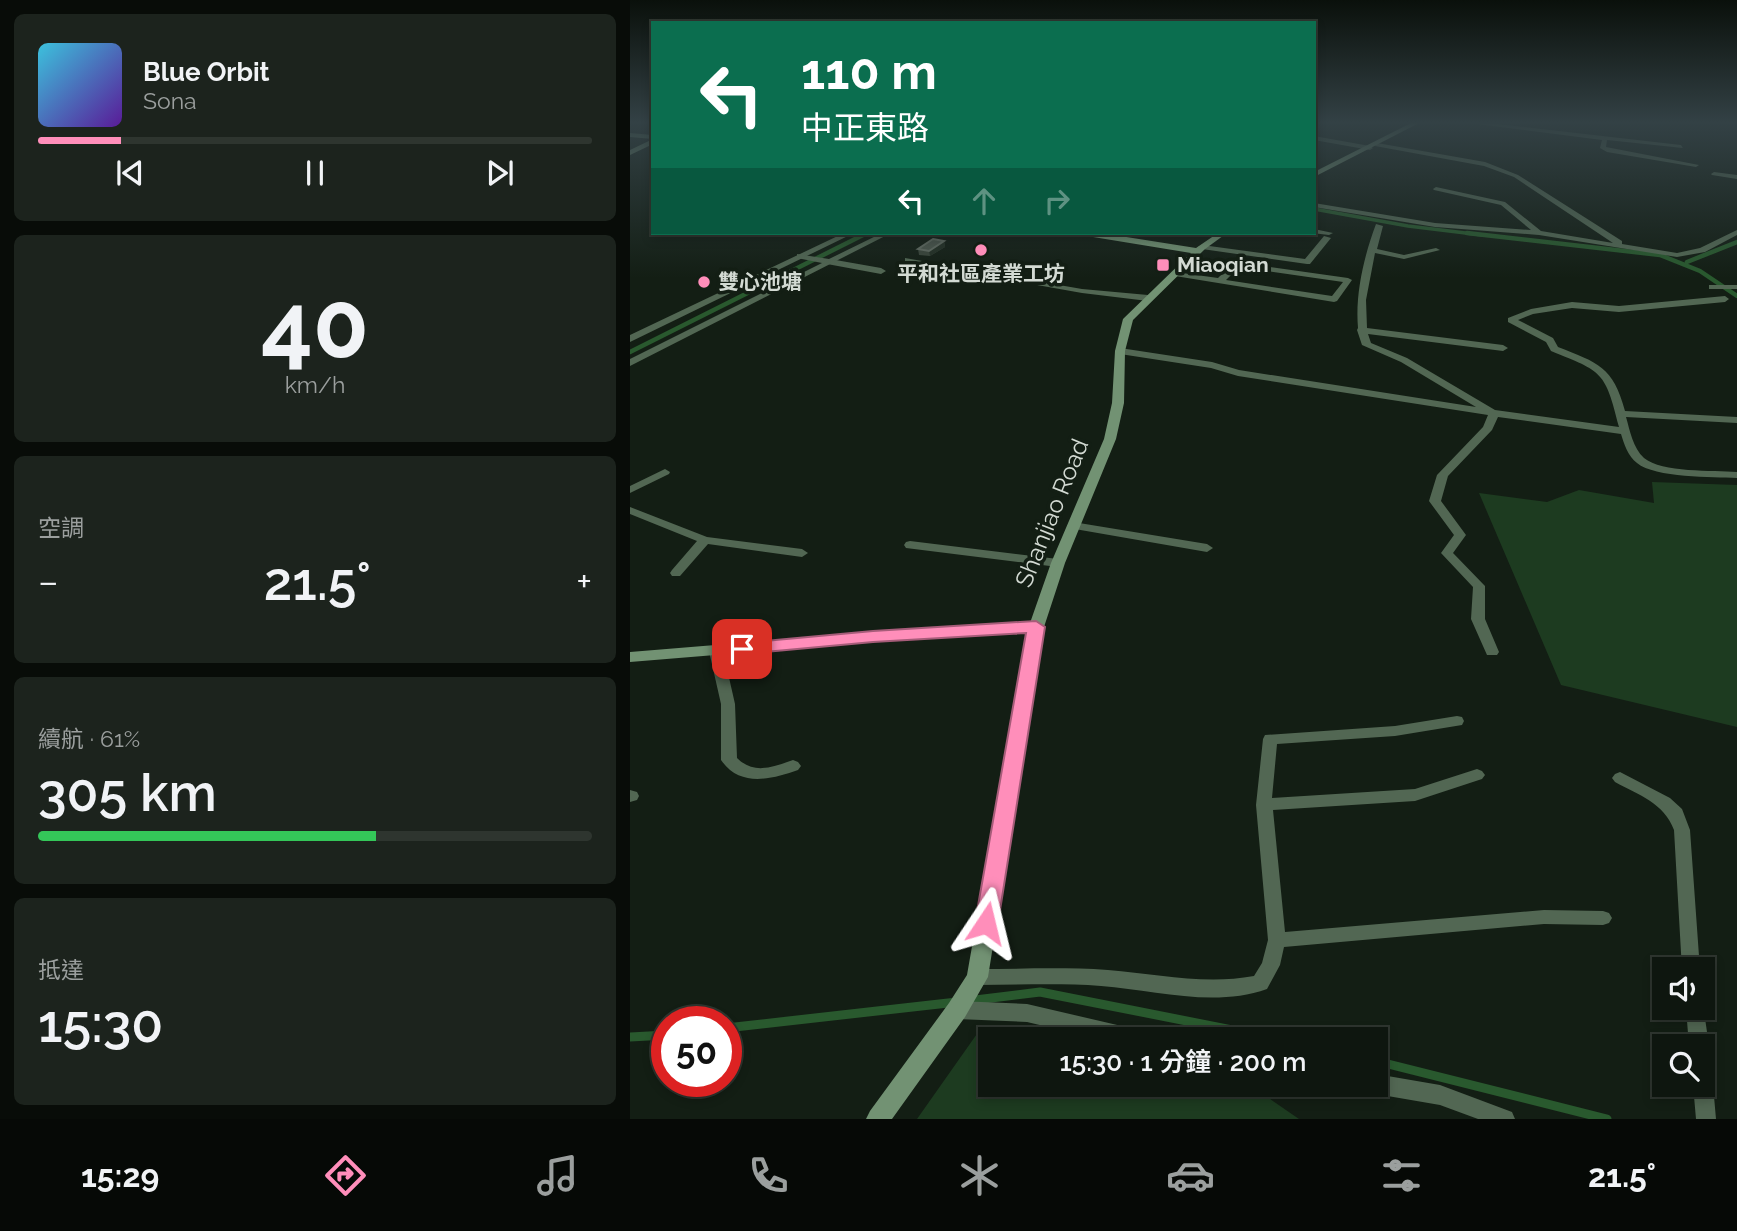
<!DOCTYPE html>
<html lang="zh-TW">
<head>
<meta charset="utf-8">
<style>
	:root { --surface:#0e160f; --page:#1c231d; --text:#f1f3f6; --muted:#9b9f9e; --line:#2e352f; --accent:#ff8eba }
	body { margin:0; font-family:Raleway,"Noto Sans TC",sans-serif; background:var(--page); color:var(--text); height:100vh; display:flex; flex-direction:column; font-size:26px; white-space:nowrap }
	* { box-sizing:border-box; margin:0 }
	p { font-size:23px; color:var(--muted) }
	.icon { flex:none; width:38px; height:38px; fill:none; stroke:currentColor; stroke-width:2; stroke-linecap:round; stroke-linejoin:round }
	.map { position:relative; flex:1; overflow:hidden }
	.panel { display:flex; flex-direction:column; gap:14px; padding:14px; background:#080c08; width:630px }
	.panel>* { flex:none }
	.guide { position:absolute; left:21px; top:21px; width:665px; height:214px; border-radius:0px; box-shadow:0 4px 10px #0003,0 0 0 2px var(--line); background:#0b6e4f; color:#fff; overflow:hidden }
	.controls { position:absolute; left:1022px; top:957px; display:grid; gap:14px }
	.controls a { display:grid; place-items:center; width:63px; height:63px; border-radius:0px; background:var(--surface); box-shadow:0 4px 10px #0003,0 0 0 2px var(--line); font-size:35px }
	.speed { position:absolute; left:21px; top:1006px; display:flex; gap:14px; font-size:35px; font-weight:700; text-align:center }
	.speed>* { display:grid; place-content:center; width:91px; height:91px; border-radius:50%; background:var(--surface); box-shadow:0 4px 10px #0003,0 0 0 2px var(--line); line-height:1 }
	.speed .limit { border:10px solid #d22; background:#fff; color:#111 }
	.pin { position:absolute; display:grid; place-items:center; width:60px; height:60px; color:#fff; margin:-30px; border-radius:14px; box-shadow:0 4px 10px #0006 }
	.me { position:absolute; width:77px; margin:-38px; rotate:10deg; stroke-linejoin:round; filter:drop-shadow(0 0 5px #0008) }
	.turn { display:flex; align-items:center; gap:24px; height:147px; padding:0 35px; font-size:32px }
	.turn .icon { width:91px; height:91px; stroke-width:2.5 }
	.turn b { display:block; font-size:49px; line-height:60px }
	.lanes { display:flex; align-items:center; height:66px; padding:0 35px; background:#0003; justify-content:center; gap:35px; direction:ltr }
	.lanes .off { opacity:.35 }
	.big { font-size:52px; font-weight:600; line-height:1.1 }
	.panel .tile { flex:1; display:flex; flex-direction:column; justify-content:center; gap:10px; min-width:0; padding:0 24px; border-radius:10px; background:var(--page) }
	.panel .dial { align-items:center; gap:0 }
	.dial b { font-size:91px; line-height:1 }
	.song { display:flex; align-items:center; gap:21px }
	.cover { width:84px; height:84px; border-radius:10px; background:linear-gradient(135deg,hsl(190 70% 55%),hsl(270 70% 35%)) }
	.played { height:7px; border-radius:4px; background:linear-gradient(90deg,var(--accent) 15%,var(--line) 15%) }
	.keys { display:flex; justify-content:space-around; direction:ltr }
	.heat { display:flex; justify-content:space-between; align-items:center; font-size:38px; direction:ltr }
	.charge { height:10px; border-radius:5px; background:linear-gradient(90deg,#34c759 61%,var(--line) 0) }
	.trip { position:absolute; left:348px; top:1027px; width:410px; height:70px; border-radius:0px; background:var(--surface); box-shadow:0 4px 10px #0003,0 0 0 2px var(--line); font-weight:600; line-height:70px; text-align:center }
	.tab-bar { display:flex; height:112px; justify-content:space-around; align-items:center; background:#060906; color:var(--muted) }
	.tab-bar .icon { width:49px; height:49px }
	.tab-bar .current { color:var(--accent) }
	.tab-bar b { font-size:32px; color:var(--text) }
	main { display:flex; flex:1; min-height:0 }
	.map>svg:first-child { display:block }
	.green { fill:#1d3b20 }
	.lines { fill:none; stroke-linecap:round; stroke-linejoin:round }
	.stream-far2 { stroke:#29592e; stroke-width:3.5 }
	.stream-far1 { stroke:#29592e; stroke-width:4.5 }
	.stream { stroke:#29592e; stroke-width:9 }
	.lane { fill:#526753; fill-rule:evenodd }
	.street { fill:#526753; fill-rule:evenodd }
	.secondary { fill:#729273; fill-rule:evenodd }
	.wall { fill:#3a453a }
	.shaded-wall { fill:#232f24 }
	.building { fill:#4a554b; stroke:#606a60; stroke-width:2 }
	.route { fill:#ff8eba; stroke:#a65c79; stroke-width:2 }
	.poi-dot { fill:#ff8eba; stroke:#131e14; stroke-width:2.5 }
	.labels { text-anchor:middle; stroke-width:7; stroke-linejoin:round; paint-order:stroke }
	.far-poi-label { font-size:21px; font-weight:bold; fill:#d3dad3; stroke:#131e14; text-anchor:start }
	.street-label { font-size:24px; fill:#d3dad3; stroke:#131e14 }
</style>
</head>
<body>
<main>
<section class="panel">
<div class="tile">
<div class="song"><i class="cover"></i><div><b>Blue Orbit</b><p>Sona</p></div></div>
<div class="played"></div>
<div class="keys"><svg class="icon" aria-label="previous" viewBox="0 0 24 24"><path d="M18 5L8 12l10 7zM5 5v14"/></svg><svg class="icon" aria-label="pause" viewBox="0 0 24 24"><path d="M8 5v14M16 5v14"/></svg><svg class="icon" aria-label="next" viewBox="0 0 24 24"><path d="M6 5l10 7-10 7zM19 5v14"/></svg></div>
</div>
<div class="tile dial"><b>40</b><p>km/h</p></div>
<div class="tile"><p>空調</p>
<div class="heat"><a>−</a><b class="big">21.5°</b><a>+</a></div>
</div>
<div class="tile"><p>續航 · 61%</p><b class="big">305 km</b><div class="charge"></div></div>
<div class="tile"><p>抵達</p><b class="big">15:30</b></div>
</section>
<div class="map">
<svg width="1107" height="1119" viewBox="0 0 1107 1119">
	<rect width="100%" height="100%" fill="#131e14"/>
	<path class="green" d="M1022 482 1107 485V727L931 685 849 493 917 502 949 490 1024 503Z
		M376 1027 442 1039 360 1040V1085H620L669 1119H287L349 1031Z"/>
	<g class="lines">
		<path class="stream-far2" d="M684 209 778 226 852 235
			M234 235 237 233"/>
		<path class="stream-far1" d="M837 233 1030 255 1070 271 1107 296
			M1057 262 1107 242
			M0 352 237 233"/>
		<path class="stream" d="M337 1001 410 992 653 1040
			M96 1028 327 1002
			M0 1037 37 1035
			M746 1061 977 1119"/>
		<path class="lane" d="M824 121H841L1051 145 1053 148 977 140 976 147 1069 165 1066 167 977 152 970 148 972 140Z
			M684 136 740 146 743 148 740 150 684 140Z
			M747 143 855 162 888 175 992 241V244L1047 253 1070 248 1107 230V235L1075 252 1047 257 909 235 805 227 684 207V203L805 223 901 230 871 205 804 190 803 189 806 187 875 202 911 231 983 243 884 177 854 166 745 146Z
			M1084 172 1107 175V179L1082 175 1081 174Z
			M746 224 753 226 747 249 774 255 806 248 810 250 774 259 745 253 736 300 737 328 873 345 878 348 873 351 738 334 741 343 777 358 865 410 989 427C975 371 973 372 921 351L916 342 878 322V318L901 309 942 302 989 306 1095 296 1099 299 1095 302 989 312 942 308 903 314 888 320 923 338 928 347C968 363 983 366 995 411L1107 417V423L996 417C1000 431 1003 448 1014 458 1032 473 1083 470 1107 472V478C1083 477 1025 478 1007 463 998 456 994 444 991 434L868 417 862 430 818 476 811 501 836 535 823 553 855 586V619L869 652 867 655H857L841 619 843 587 811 553 824 535 799 501 807 475 853 427 858 415 608 376 581 368 490 354 485 351 490 348 582 362 609 370 846 407 771 362 732 345 727 330 728 328C725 294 734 256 746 224Z
			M684 229 703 233 699 235 682 233H684Z
			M252 233H261L0 366V359L192 263 167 258V254L199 259Z
			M694 236 701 238 680 264H677L572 249 568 247 572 245 675 259Z
			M275 258 452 289 518 295 522 298 518 301 452 293 278 262H275Z
			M604 262 718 278 722 280 707 301 704 302 545 276 541 274 545 272 588 278ZM609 267 713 282 702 296 596 280Z
			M1079 285H1107V289H1079Z
			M35 469 40 472 39 474 0 493V486Z
			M0 507 77 537 172 549 178 553 172 557 78 544 50 576H42L40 573 42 570 67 541 0 514Z
			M443 522 577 544 583 548 577 552 439 528 437 526Z
			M280 541 428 559 434 563 428 567 276 548 274 545 276 542Z
			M86 647 91 648 93 651 105 704 107 758C124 775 143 767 163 760L168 762 171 766 168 770C142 779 110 788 91 760V704L79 651 81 648Z
			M827 716 832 717 834 721 832 725 765 736 647 744 642 798 785 789 847 769 852 771 855 775 852 779 785 801 643 810 655 932 914 910 973 911 979 913 982 918 979 923 973 925 914 924 654 947 650 965 637 989C584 1008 524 990 471 986 430 983 388 985 347 985L340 983 338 977 340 971 347 969C391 969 434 967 478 970 527 974 575 985 624 976L632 963 638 940 626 805 633 739 635 735 765 726Z
			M990 772 1040 798 1052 809 1060 830 1070 970H1052L1044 830C1034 803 1009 795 985 782L982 778 985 774Z
			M0 790 7 792 9 796 7 800 0 802Z
			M327 1001 397 1004 513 1031 520 1034 522 1040H473L397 1022 327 1019 320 1016 318 1010 320 1004Z
			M1073 1004 1079 1046 1076 1052 1073 1054V1046H1059L1056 1008H1073Z
			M746 1074 810 1085 882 1112 885 1119H848L810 1105 746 1094 739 1091 736 1085H746Z
			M1073 1075 1080 1078 1083 1085 1086 1119H1066L1063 1085H1073Z"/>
		<path class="street" d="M214 233H224L0 342V335Z
			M200 259 251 268 256 271 251 274 197 264V260Z"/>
		<path class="secondary" d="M785 121H793L684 177V172Z
			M0 133 23 135V144L0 155V150L23 139 0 137Z
			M453 233H471L566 248 588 233H597L575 249 503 320 495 351 494 403 486 439 435 563 414 627 358 977 335 1017 262 1119H236L240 1111 319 1003 337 975 397 632 242 642 0 662V652L242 632 400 623 421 563 474 439 482 403 485 351 493 319 561 253 457 236Z"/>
	</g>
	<path class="wall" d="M314 241 315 247 300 256 289 255 288 249Z"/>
	<path class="shaded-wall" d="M314 241 315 247 300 256 299 251Z"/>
	<path class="building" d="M303 239 314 241 299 251 288 249Z"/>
	<linearGradient id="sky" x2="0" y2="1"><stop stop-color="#0a100b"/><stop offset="0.44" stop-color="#334145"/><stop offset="1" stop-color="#334145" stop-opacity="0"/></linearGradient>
	<rect width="1107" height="278" fill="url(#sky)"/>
	<path class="route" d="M406 621 415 627 368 923 364 930 356 933 348 930 345 923 396 633 243 642 112 654 103 649 112 643 243 631Z"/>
	<g class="poi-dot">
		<circle cx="351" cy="250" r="7"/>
		<rect x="526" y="258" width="14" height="14" rx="3.5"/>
		<circle cx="74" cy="282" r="7"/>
	</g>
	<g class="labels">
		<g class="far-poi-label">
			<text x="547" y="272">Miaoqian</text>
			<text x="351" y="281" text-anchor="middle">平和社區產業工坊</text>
			<text x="88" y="289">雙心池塘</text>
		</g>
		<g class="street-label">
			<text transform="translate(422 513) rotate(-68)" y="8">Shanjiao Road</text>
		</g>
	</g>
</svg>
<div class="controls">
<a><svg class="icon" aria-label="sound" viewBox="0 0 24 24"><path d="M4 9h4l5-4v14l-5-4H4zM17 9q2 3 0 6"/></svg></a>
<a><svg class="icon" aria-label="search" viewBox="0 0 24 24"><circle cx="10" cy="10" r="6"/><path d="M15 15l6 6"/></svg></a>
</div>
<div class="speed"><div class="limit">50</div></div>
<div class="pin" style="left:112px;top:649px;background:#d93025"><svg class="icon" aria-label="arrive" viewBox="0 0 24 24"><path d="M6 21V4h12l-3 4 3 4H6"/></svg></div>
<svg class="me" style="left:356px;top:923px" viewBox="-20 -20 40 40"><path d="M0-17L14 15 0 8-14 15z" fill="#ff8eba" stroke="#fff" stroke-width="4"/></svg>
<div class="trip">15:30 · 1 分鐘 · 200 m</div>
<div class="guide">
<div class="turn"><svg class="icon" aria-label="left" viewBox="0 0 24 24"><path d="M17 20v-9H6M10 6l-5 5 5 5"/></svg><div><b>110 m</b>中正東路</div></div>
<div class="lanes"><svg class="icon" aria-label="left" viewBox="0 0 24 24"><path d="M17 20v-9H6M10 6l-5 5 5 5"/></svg><svg class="icon off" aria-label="ahead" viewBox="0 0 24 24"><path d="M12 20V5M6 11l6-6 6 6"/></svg><svg class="icon off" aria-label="right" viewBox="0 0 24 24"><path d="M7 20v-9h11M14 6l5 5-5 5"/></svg></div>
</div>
</div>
</main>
<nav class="tab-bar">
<b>15:29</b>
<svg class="icon current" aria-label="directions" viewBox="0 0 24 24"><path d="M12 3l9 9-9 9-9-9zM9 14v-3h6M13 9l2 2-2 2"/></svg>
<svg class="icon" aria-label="music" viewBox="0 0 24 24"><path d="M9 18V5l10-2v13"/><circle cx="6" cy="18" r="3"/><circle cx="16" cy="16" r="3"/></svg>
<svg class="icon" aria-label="phone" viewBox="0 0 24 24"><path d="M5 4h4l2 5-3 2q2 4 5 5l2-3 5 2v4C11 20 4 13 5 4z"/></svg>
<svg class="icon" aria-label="climate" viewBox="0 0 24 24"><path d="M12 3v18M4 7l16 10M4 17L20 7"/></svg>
<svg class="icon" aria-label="car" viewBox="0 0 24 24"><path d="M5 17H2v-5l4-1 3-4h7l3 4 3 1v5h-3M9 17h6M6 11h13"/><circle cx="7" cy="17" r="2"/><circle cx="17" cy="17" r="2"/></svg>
<svg class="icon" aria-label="filters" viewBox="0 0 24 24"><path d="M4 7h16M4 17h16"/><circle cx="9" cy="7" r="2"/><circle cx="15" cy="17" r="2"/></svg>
<b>21.5°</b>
</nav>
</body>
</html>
